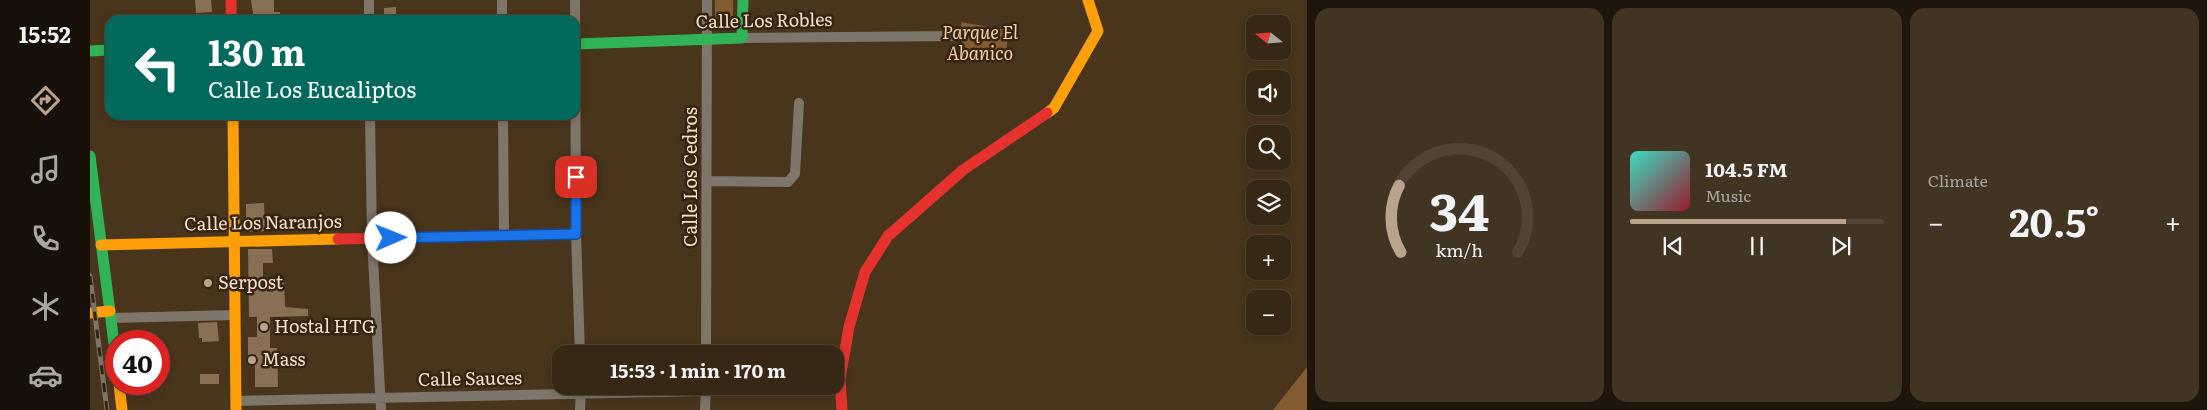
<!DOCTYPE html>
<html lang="en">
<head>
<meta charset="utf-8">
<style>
	:root { --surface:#372815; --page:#423422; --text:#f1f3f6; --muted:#aaa6a0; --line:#514434; --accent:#b9a38c }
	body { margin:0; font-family:Literata,serif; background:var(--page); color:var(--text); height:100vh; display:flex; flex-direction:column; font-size:19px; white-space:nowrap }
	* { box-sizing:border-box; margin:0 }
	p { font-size:16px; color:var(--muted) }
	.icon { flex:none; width:28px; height:28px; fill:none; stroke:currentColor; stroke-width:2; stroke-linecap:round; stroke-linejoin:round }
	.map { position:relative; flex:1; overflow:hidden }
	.details { display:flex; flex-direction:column; gap:8px; padding:8px; background:#1e160c; width:900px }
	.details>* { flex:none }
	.hud { position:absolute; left:15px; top:15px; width:475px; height:105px; border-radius:15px; box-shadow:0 2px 8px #0003,0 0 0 1px var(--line); background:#00695c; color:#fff; overflow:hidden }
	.needle { width:32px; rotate:287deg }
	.fabs { position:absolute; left:1156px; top:15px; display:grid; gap:10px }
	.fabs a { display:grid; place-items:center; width:45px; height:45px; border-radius:10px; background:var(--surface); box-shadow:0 2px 8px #0003,0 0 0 1px var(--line); font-size:25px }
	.speed { position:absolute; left:15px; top:330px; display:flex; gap:10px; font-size:25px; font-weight:700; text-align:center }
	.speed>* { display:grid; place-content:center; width:65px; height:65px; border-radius:50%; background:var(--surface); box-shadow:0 2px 8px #0003,0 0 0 1px var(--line); line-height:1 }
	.speed .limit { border:8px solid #d22; background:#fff; color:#111 }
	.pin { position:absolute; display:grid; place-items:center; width:42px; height:42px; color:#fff; margin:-21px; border-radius:10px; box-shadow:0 2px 8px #0006 }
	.me { position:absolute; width:55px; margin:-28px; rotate:89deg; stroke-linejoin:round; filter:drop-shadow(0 0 4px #0008) }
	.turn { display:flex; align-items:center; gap:18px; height:105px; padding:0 20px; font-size:22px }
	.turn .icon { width:65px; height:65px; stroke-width:2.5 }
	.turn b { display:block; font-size:35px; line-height:42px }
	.big { font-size:38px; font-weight:700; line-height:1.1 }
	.details .widget { flex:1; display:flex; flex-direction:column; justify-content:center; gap:8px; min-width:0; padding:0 18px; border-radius:15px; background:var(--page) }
	.details .dial { align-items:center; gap:0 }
	.dial svg { height:130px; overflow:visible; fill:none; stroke:var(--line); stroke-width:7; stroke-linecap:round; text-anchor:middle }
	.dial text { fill:var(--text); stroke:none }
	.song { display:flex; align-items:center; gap:15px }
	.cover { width:60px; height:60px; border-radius:8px; background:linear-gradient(135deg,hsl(170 70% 55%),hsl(350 70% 35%)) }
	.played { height:5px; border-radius:2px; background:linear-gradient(90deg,var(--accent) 85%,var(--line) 85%) }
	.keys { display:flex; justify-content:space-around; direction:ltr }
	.heat { display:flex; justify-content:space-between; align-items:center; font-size:28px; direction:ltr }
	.details .tiles { flex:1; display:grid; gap:8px; grid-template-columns:repeat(3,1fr) }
	.trip { position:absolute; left:462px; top:345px; width:292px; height:50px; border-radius:15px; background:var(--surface); box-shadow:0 2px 8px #0003,0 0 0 1px var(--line); font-weight:700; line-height:50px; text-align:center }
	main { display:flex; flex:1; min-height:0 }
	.dock { display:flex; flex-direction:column; width:90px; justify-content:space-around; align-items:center; background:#161008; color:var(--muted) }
	.dock .icon { width:35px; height:35px }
	.dock .current { color:var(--accent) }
	.dock b { font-size:22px; color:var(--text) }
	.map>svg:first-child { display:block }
	.green { fill:#835b30 }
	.building { fill:#887054 }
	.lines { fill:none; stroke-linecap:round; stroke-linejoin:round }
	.street { stroke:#7e756b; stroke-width:10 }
	.fast { stroke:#30b455; stroke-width:11 }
	.slow { stroke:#ff9f0a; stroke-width:11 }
	.jam { stroke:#e5322d; stroke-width:11 }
	.rail-casing { stroke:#7f7467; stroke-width:5 }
	.rail { stroke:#352412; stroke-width:3; stroke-dasharray:9; stroke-linecap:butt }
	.route-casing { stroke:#114b97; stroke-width:12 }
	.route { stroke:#1a73e8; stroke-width:9 }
	.poi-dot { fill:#b9a38c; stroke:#352412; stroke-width:2 }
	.labels { text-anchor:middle; stroke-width:5; stroke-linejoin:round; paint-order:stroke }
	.street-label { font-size:18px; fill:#f6dec8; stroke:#352412 }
	.park-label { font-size:18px; font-style:italic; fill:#f5cda8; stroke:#352412 }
	.poi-label { font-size:18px; fill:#f6dec8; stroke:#352412; text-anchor:start }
</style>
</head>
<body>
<main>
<nav class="dock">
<b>15:52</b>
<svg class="icon current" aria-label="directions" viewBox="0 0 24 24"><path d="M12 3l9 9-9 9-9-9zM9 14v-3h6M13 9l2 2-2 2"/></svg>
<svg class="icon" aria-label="music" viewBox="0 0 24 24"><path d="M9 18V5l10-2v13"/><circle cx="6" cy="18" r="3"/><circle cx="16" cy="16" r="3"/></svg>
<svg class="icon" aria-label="phone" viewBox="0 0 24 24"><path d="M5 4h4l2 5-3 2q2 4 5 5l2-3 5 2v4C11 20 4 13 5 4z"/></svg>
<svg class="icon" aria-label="climate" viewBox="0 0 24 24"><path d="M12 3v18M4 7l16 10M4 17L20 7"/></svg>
<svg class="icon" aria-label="car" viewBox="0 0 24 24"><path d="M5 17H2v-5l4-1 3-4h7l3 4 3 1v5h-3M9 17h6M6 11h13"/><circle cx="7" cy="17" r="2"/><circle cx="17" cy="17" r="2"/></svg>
</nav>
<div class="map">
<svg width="1217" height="410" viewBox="0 0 1217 410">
	<rect width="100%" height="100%" fill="#49351c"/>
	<path class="green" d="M625 0H643V23L633 26 625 25Z
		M871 22 917 30V62L872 61Z
		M1217 367V410H1183Z"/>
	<path class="building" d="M105 0H121L122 12 106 13Z
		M161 0H184V12H190V20H164Z
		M306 7V20H294V8Z
		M174 203 175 231 159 232 156 229V204Z
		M158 249H182L183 263H173V280L194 279 195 307 218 309V316L180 317V348H187L188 387H165V364H158V337H167V317H159Z
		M127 322 129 341 112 342V338H109L108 323Z
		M110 374H129V384H110Z"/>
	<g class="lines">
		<path class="street" d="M279 0V20
			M412 0V20
			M485 0 486 234 490 354
			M652 38 863 36
			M280 115 282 238 291 410
			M413 115 414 235
			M617 181 698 182 705 174 709 103
			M21 318 145 315
			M616 354 617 0
			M146 401 616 391
			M490 410 491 387
			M615 410 616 386"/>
		<path class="fast" d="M485 44 652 38 653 0
			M0 51 20 50
			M0 156 26 359"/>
		<path class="slow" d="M957 113 964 108 1008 31 998 0
			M143 115 146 410
			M11 245 248 239
			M0 313 20 311
			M29 384 32 410"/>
		<path class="jam" d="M141 0V20
			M248 239 486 234
			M752 410 750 379 759 327 775 272 798 236 873 170 957 113"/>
		<g class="rail-casing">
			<path id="rail" d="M0 276 17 410"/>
		</g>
		<use href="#rail" class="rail"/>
	</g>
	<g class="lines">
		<g class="route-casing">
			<path id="route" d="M301 238 486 234V177"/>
		</g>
		<use href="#route" class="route"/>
	</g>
	<g class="poi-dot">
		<circle cx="118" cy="283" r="5"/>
		<circle cx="174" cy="327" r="5"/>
		<circle cx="162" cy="360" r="5"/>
	</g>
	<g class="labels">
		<g class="street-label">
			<text transform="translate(674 21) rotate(-1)" y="6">Calle Los Robles</text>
			<text transform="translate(601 177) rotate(-90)" y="6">Calle Los Cedros</text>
			<text transform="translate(173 223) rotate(-1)" y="6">Calle Los Naranjos</text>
			<text transform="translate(380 379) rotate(-1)" y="6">Calle Sauces</text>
		</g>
		<g class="park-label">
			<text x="890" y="39">Parque El<tspan x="890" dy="21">Abanico</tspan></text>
		</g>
		<g class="poi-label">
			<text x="128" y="289">Serpost</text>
			<text x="184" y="333">Hostal HTG</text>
			<text x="172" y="366">Mass</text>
		</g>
	</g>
</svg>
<div class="fabs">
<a><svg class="needle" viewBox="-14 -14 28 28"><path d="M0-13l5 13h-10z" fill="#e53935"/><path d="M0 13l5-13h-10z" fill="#aaa6a0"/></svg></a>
<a><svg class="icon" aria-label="sound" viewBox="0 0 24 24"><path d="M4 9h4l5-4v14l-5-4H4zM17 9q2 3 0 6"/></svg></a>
<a><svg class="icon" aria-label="search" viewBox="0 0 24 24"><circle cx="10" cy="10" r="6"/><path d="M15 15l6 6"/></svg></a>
<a><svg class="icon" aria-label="layers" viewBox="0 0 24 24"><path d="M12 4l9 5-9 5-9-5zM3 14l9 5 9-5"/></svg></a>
<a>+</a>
<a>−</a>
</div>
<div class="speed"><div class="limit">40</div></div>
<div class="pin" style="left:486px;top:177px;background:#d93025"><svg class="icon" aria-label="arrive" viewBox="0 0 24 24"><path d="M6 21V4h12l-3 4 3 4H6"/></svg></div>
<svg class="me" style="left:301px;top:238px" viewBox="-20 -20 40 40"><circle r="19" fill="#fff"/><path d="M0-13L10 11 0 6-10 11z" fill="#1a73e8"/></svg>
<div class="trip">15:53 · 1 min · 170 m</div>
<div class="hud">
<div class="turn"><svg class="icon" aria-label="left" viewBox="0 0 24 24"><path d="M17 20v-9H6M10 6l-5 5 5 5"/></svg><div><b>130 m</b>Calle Los Eucaliptos</div></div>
</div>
</div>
<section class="details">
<div class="tiles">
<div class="widget dial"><svg viewBox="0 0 100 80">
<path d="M14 69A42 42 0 1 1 86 69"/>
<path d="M14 69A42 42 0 0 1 13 28" stroke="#b9a38c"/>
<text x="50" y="56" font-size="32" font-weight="700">34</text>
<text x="50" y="72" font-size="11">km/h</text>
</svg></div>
<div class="widget">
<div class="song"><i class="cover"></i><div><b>104.5 FM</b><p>Music</p></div></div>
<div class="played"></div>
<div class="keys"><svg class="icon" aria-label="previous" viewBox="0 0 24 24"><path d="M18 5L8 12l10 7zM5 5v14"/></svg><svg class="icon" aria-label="pause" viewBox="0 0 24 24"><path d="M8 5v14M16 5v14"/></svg><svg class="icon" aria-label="next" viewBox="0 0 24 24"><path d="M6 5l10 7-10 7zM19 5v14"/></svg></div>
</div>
<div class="widget"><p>Climate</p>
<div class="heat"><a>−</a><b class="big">20.5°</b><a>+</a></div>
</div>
</div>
</section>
</main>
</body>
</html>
